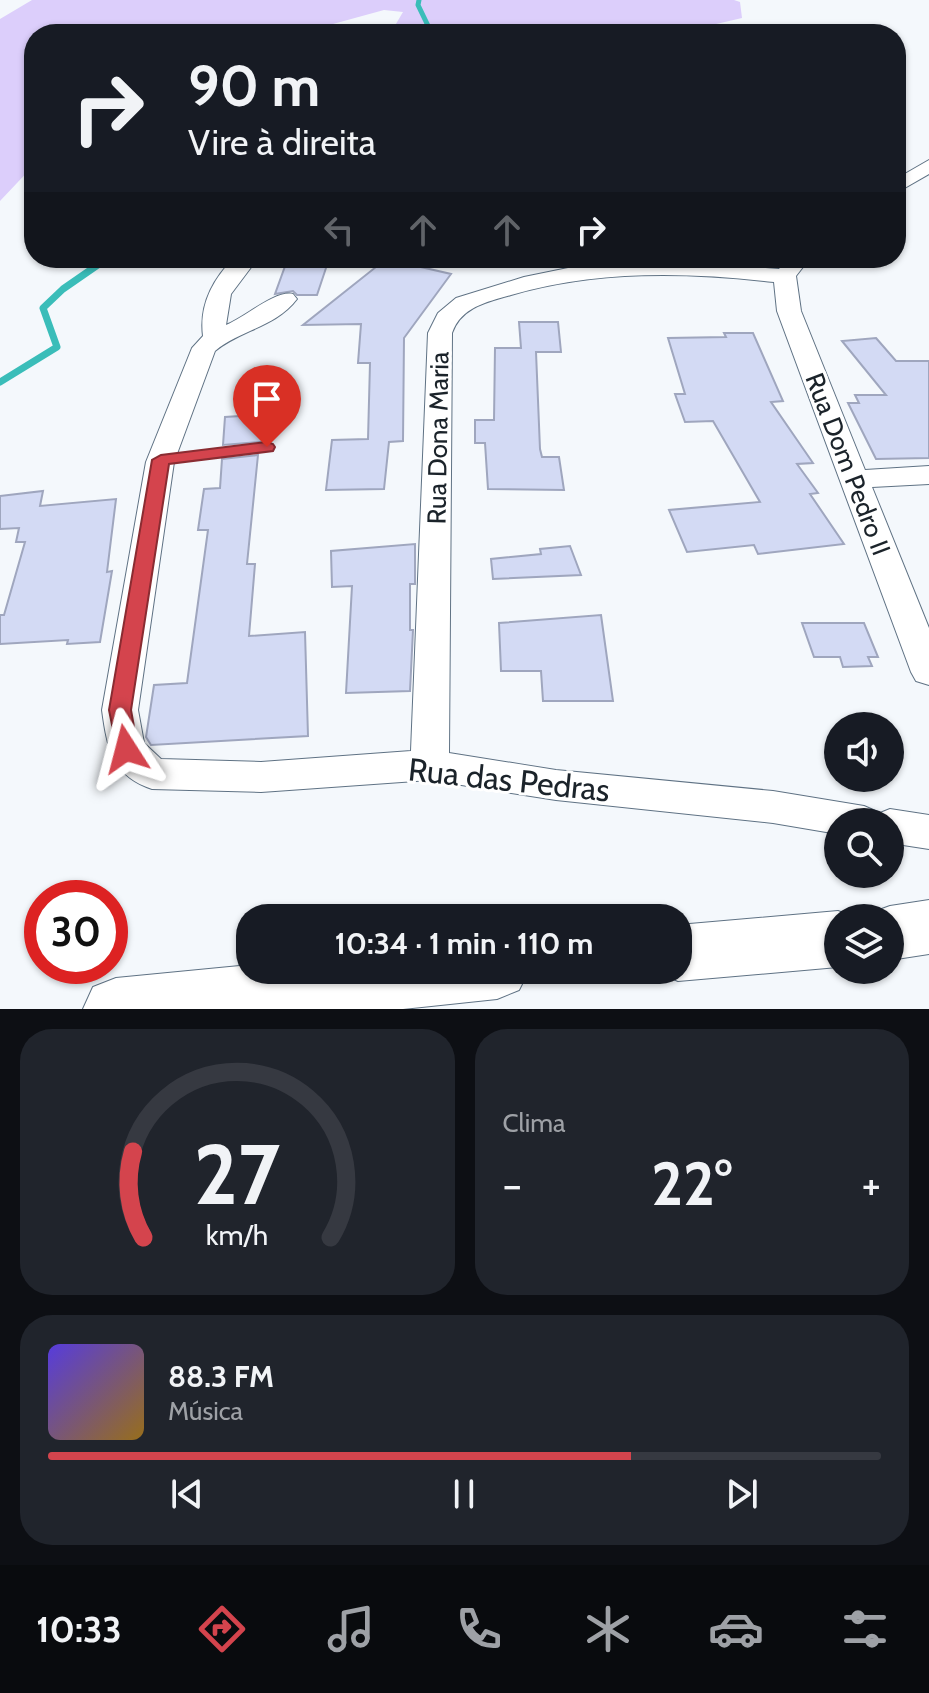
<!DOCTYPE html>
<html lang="pt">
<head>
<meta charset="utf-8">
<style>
	:root { --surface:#171b24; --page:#20242c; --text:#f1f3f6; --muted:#9ea1a6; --line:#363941; --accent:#d4444d }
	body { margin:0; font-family:Cabin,sans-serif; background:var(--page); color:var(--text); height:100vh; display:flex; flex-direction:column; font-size:30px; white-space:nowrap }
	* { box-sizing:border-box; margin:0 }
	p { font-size:26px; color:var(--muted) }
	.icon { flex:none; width:44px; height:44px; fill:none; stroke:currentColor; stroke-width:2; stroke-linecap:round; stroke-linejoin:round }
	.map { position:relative; height:1009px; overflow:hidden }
	.details { display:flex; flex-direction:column; gap:20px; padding:20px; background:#0d0f14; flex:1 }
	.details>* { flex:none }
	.top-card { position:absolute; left:24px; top:24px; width:882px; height:244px; border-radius:32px; box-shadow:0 2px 6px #0004; background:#171b24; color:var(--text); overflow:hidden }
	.controls { position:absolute; left:824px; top:712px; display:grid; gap:16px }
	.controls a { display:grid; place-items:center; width:80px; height:80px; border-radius:50%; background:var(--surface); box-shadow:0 2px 6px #0004; font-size:40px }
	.speed { position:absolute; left:24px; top:880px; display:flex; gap:16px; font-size:40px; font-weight:700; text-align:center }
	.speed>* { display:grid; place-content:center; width:104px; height:104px; border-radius:50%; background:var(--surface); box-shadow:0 2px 6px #0004; line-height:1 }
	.speed .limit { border:12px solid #d22; background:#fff; color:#111 }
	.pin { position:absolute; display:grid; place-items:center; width:68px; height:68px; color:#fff; margin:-82px -34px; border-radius:50% 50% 50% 0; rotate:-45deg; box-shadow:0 0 8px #0007 }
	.pin .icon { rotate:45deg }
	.me { position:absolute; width:88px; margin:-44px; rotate:351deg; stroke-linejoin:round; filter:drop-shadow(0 0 6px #0008) }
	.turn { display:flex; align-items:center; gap:28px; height:168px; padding:0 32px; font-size:36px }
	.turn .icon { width:104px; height:104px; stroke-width:2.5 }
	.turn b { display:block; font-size:56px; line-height:68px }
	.lanes { display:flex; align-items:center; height:76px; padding:0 32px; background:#0003; justify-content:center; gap:40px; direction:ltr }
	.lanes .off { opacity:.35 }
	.big { font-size:60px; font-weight:700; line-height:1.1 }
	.details .card { flex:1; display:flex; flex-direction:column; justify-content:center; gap:12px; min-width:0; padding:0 28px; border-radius:32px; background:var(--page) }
	.details .dial { align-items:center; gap:0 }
	.dial svg { height:208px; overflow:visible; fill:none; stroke:var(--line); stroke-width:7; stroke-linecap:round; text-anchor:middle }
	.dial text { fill:var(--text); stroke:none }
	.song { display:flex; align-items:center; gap:24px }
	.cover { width:96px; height:96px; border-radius:12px; background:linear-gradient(135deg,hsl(250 70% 55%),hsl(40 70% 35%)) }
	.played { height:8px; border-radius:4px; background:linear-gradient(90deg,var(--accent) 70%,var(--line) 70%) }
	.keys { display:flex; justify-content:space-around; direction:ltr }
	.heat { display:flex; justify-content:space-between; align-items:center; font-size:44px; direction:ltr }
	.details .tiles { flex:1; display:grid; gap:20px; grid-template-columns:1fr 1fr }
	.card:last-child { grid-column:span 2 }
	.trip { position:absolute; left:236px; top:904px; width:456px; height:80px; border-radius:32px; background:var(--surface); box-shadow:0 2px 6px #0004; font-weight:700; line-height:80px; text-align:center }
	.tab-bar { display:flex; height:128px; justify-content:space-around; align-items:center; background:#090b0e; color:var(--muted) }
	.tab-bar .icon { width:56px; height:56px }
	.tab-bar .current { color:var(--accent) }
	.tab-bar b { font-size:36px; color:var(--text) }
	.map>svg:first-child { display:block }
	.green { fill:#dccefb }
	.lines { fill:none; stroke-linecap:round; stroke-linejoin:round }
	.stream-far2 { stroke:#3abdb9; stroke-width:5 }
	.stream-far1 { stroke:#3abdb9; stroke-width:6 }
	.stream { stroke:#3abdb9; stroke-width:7 }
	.building { fill:#d3daf4; stroke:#9fa6be; stroke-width:2 }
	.lane-casing { stroke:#5f7284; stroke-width:2 }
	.street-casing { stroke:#5f7284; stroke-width:2 }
	.secondary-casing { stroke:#5f7284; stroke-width:2 }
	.lane { fill:#fff; fill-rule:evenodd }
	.street { fill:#fff; fill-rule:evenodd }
	.secondary { fill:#fff; fill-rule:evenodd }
	.route { fill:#d4444d; stroke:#8a2c32; stroke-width:2 }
	.labels { text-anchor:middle; stroke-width:6; stroke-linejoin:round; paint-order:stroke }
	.street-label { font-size:26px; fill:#1b232a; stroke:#fff }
	.near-street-label { font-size:32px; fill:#1b232a; stroke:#fff }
</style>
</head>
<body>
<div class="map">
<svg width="929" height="1009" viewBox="0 0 929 1009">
	<rect width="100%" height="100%" fill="#f4f8fc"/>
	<path class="green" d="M32 0H734L740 2 742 18 699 28 700 34H390L403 12 384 10 333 24 282 26 276 34H34V165L0 201V19Z"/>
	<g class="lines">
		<path class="stream-far2" d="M419 0 418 5 432 34"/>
		<path class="stream-far1" d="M99 264 107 258"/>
		<path class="stream" d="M0 382 57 347 43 308 63 289 102 262"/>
	</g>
	<path class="building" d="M288 258H317L316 261 328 262 317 295H297L293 291 275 294Z
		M386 259 451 274 404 338 403 441 389 442 384 489 326 490 332 440 368 439 370 363H358L361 324 303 325Z
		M519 322H558L561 352H536L540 449 542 457H559L564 490 488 489 485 443H475V420H494L495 348H521Z
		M724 333H753L783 401 771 402 813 463 797 464 818 493 810 494 844 544 758 554 754 545 687 552 669 510 760 502 713 421 685 422 675 394H685L668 338 726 337Z
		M876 338 896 361H929V458L876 459 848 403H859L855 395H886L842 341Z
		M272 414 271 441 223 445 225 417Z
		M258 455 247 564H255L249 636 305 632 308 736 151 745 146 737 154 685 187 683 208 530H198L204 489 220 488 222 459Z
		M43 491 40 506 116 499 107 572 112 571 100 642 67 644 68 640 0 644V615H4L25 542H16L19 528 0 529V496Z
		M415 544V584H410V630H413L410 691 346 693 352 586 332 587 331 551Z
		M570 546 581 575 493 579 491 559 541 554 540 549Z
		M601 615 613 701H543L541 671H501L499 623Z
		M802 623H864L878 657H868L872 666 843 667 840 657H814Z"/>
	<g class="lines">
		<g class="lane-casing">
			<path id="lane" d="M267 443 274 447 272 450 161 464 154 460 161 456Z"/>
		</g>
		<g class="street-casing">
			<path id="street" d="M929 160V174L896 193V179Z
				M234 258H258L231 294 226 325C246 317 275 290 293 294L297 299C276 327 240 330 215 351L174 462 138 710 144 743 161 759 261 762 411 751 428 333 438 313 456 298 524 277 568 268 676 261 779 269 788 258H810L796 276 801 311 865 470 929 466V484L872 487 929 628V685L916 681 911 672 777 311 774 282C686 272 597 270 511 295 487 302 461 307 452 333L449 753 556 770 773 791 864 806 880 813 890 809 929 815V849L890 843V822H838V834L773 823 556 800 430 780 261 792 152 789C112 776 107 747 102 710L146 462 192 348 203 336C199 305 213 279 234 258Z"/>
		</g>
		<g class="secondary-casing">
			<path id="secondary" d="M929 900V954L890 960V918H866L868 914 890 906Z
				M838 911 856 918H838V967L678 981 654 970H678V925Z
				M250 965V970H529L519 990 497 999 403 1009H83L93 987 116 978Z"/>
		</g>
		<use href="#lane" class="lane"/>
		<use href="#street" class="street"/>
		<use href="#secondary" class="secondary"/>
	</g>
	<path class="route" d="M267 442 273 444 275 447 273 451 169 464 131 710 138 749 134 755 126 758 118 755 109 710 152 460 161 455Z"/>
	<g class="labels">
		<g class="street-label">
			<text transform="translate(438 438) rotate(-89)" y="9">Rua Dona Maria</text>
			<text transform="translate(848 464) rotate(69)" y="9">Rua Dom Pedro II</text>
		</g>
		<g class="near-street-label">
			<text transform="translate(509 780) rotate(6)" y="11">Rua das Pedras</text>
		</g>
	</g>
</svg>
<div class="controls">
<a><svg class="icon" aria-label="sound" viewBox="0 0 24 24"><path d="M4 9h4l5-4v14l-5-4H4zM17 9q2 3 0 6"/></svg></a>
<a><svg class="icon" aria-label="search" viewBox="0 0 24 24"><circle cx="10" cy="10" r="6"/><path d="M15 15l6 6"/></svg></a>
<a><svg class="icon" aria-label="layers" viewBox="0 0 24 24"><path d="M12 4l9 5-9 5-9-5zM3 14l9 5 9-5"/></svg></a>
</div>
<div class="speed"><div class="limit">30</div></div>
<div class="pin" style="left:267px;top:447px;background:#d93025"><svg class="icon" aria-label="arrive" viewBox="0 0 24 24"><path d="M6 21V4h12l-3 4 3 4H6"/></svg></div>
<svg class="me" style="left:126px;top:749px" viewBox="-20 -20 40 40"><path d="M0-17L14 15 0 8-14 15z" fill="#d4444d" stroke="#fff" stroke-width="4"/></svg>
<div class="trip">10:34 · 1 min · 110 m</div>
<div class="top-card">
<div class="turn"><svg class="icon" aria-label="right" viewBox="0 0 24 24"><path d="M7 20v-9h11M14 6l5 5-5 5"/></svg><div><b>90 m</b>Vire à direita</div></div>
<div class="lanes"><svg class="icon off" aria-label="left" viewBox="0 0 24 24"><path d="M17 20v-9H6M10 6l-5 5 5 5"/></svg><svg class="icon off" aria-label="ahead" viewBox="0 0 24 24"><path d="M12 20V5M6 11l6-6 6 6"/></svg><svg class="icon off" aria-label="ahead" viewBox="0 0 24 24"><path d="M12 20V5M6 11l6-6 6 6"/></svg><svg class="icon" aria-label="right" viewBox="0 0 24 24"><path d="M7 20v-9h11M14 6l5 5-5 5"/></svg></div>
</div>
</div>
<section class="details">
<div class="tiles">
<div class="card dial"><svg viewBox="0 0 100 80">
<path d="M14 69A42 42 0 1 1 86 69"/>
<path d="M14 69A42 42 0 0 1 10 36" stroke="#d4444d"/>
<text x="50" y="56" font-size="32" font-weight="700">27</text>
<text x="50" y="72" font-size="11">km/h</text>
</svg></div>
<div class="card"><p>Clima</p>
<div class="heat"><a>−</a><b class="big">22°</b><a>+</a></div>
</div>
<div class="card">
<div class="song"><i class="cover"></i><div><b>88.3 FM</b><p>Música</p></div></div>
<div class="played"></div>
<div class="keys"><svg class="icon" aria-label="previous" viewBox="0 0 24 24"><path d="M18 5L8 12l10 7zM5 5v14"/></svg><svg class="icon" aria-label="pause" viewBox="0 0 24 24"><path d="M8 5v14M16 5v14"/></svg><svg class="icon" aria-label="next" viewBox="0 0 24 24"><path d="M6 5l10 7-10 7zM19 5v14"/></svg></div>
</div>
</div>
</section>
<nav class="tab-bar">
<b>10:33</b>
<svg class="icon current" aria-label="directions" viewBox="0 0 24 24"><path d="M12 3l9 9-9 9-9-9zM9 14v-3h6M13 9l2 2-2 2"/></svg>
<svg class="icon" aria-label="music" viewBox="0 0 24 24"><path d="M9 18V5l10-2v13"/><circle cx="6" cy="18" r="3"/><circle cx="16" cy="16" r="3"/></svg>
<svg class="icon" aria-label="phone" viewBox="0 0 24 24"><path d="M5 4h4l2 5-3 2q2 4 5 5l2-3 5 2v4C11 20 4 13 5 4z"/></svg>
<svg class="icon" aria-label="climate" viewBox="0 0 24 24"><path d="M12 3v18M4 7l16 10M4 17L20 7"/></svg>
<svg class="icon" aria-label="car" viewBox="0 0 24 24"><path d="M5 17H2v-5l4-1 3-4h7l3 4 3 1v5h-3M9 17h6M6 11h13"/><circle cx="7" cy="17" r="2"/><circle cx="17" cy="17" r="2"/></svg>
<svg class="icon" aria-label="filters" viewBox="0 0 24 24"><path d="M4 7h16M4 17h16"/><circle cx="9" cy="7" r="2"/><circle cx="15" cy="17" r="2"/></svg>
</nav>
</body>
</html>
